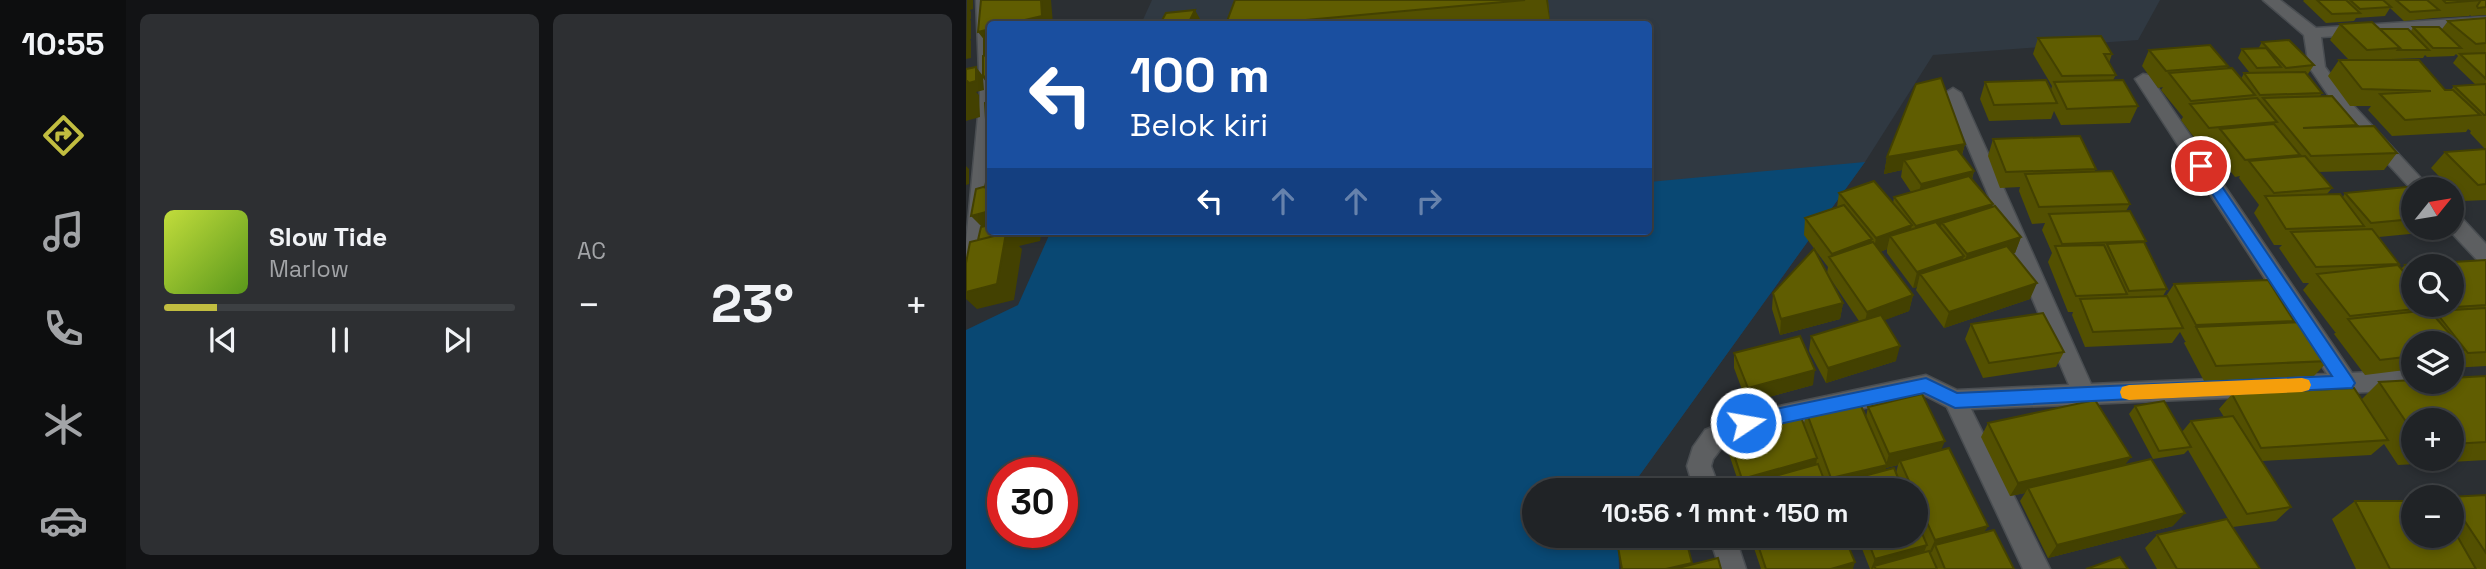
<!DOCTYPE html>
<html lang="id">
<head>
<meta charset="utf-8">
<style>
	:root { --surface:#202326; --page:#2d2f32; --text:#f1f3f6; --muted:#a2a4a7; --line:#3d4043; --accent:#c1bd40 }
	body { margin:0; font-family:"Space Grotesk",sans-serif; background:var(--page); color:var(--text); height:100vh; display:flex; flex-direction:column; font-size:26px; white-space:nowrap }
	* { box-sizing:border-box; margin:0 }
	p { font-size:23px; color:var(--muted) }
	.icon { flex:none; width:38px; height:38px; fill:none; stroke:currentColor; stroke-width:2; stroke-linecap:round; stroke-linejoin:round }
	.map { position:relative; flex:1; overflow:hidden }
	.drawer { display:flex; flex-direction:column; gap:14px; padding:14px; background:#121315; width:840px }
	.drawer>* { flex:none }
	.hud { position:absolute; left:21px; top:21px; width:665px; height:214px; border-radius:7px; box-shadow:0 4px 10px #0003,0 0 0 2px var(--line); background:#1a4fa0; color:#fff; overflow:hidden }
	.needle { width:46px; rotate:60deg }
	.buttons { position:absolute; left:1435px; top:177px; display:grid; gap:14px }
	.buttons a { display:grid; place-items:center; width:63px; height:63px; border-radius:50%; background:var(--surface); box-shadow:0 4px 10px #0003,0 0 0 2px var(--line); font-size:35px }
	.speed { position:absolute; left:21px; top:457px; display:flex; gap:14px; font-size:35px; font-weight:700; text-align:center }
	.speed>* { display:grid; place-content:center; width:91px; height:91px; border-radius:50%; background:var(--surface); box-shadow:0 4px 10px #0003,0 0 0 2px var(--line); line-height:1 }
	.speed .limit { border:10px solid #d22; background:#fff; color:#111 }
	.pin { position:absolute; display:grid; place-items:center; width:60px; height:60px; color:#fff; margin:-30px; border:4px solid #fff; border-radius:50%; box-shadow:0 2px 7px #0007 }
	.me { position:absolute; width:77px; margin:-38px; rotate:78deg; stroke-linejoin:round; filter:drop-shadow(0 0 5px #0008) }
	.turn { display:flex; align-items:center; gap:24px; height:147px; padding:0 28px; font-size:32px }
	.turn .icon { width:91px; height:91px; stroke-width:2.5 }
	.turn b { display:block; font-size:49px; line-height:60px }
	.lanes { display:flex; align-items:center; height:66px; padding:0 28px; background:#0003; justify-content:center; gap:35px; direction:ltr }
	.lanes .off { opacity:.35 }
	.big { font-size:52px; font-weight:700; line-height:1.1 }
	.drawer .card { flex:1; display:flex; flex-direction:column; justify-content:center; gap:10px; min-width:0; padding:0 24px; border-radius:10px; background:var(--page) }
	.song { display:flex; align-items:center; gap:21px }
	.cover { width:84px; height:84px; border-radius:10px; background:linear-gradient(135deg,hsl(70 70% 55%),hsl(90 70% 35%)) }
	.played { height:7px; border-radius:4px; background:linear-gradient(90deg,var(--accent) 15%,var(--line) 15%) }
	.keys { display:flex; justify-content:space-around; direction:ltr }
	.heat { display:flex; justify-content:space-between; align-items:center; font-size:38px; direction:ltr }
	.drawer .tiles { flex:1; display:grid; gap:14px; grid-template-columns:repeat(2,1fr) }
	.trip { position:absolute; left:556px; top:478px; width:406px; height:70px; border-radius:35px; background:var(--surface); box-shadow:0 4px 10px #0003,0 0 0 2px var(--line); font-weight:700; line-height:70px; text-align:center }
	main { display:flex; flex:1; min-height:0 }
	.menu { display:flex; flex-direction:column; width:126px; justify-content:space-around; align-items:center; background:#0d0e0f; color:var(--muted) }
	.menu .icon { width:49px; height:49px }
	.menu .current { color:var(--accent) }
	.menu b { font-size:32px; color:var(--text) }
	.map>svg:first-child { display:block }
	.built { fill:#303942 }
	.green { fill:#094873; fill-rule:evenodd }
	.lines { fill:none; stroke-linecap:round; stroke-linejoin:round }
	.street-casing { stroke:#494d51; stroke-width:3 }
	.street { fill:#5d5f61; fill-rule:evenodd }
	.wall { fill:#535001; fill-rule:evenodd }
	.shaded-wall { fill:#434101 }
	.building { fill:#605d01; stroke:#434101; stroke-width:2 }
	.route { fill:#1a73e8; stroke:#114b97; stroke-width:2 }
	.slow { fill:#f59e0b }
</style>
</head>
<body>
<main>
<nav class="menu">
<b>10:55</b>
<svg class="icon current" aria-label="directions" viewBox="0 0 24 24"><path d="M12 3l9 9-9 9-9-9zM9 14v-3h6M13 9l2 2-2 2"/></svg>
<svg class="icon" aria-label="music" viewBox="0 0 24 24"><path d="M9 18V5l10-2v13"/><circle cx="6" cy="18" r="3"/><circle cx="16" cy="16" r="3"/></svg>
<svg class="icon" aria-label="phone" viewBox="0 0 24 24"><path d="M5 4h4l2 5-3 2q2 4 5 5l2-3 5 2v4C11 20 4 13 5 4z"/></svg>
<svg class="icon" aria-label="climate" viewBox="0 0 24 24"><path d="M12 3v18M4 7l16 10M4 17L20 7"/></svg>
<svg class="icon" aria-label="car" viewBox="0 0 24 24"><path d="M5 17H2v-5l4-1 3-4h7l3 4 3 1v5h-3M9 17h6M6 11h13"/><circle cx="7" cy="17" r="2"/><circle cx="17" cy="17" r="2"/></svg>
</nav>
<section class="drawer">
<div class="tiles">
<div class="card">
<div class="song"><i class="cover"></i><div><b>Slow Tide</b><p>Marlow</p></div></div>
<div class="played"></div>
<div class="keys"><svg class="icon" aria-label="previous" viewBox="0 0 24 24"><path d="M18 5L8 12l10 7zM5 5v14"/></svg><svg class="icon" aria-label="pause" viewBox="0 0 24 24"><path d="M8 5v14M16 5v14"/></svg><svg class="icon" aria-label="next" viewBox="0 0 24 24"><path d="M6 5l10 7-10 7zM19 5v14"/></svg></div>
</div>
<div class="card"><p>AC</p>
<div class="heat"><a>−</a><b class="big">23°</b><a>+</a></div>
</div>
</div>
</section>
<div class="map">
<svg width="1520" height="569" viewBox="0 0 1520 569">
	<rect width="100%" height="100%" fill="#2b2f33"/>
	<path class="built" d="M186 0H1194L1172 40 967 55 899 162 663 490 682 231V24H175Z"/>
	<path class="green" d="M899 162 663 490H569V536H652L653 569H0V330L52 305 85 231H682L683 182ZM37 472H96V532H37Z"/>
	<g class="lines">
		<g class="street-casing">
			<path id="street" d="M10 0H26L27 24H24V186L18 267 15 272 8 275 0 271V243L14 95Z
				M1297 0H1314L1350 28 1520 17V27L1355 37 1359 67 1386 104 1465 189H1447V191L1374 112 1343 67 1338 35Z
				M1177 74 1183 75 1386 373 1447 370V382H1458L1455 387 1447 390 1005 409 1084 569H1057L981 407 958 395 784 433 757 446 747 459 745 466 754 490H728L721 466 727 447 739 430 780 413 960 375 991 390 1103 385 979 93 987 88 995 93 1125 384 1361 374 1169 79Z
				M1486 213 1493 215 1520 244V265L1513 262 1481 228H1486Z
				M743 536H769L780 569H754Z"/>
		</g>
		<use href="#street" class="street"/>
	</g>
	<path class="wall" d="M269 0H582L584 23 572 24H260Z
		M1338 0H1520V15L1505 16 1504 15 1503 16 1468 18 1438 21 1424 8 1419 16 1390 18 1388 21 1360 23 1337 1Z
		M1520 18V200L1497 201 1465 168 1479 152 1519 149 1504 133 1505 131 1502 129 1500 132 1426 136 1402 110 1405 106H1384L1362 76 1373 60H1383L1364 40 1374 24 1414 29 1445 31 1447 27 1476 29 1482 21ZM1490 54 1492 56 1487 63 1510 85 1488 86 1485 90H1479L1425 60 1426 59 1457 58 1459 55 1461 57 1488 56Z
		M1072 38 1146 54 1143 63 1150 75 1147 80 1172 106 1164 123 1095 125 1088 111 1085 119 1023 121 1014 99 1019 82 1085 90 1086 86 1067 54Z
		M1296 42 1348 65 1342 74H1341L1356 93 1354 96 1391 125 1389 127 1431 153 1418 170 1352 172 1366 188 1361 194 1377 197 1379 193 1447 189V228H1468L1464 232 1413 237 1433 264 1432 266 1435 269 1439 265 1520 260V366L1486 368V343H1447V369L1399 375 1368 334 1370 332H1369L1337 290 1343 283H1337L1313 248 1316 245H1308L1288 213 1293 205 1273 178 1274 176 1269 177 1244 146 1246 143 1233 144 1215 120 1217 117 1195 90 1197 87 1192 88 1176 66 1183 50 1262 66 1261 69 1275 79 1278 73H1284L1272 58 1276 49H1292ZM1447 266 1486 304H1447Z
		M1027 139 1130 169 1128 172 1164 204 1160 211 1180 241 1178 243 1201 289 1197 296H1200L1208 284 1328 321 1326 323 1362 361 1348 376 1238 381 1218 343 1220 341H1219L1214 332 1206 343 1119 347 1106 315 1107 312H1102L1082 262 1086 253 1076 230 1079 223 1066 224 1053 191 1054 187 1034 188 1022 156Z
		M999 144 996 155 1008 171 1006 179 1026 207 1055 237 1049 253H1047L1064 299 978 328 950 290 951 287 947 288 921 253V249L914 252 947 295 943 311 918 320 930 361 860 383 843 351 845 336 893 321 862 275 877 303 874 319 814 335 806 309 807 293 861 273 862 267 838 235 839 218 871 207 873 193 927 203 928 197 945 192 935 177 936 170 918 174 921 157Z
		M1005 324 1098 352 1090 367 1017 378 999 339Z
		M768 353 847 385 781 403 768 368Z
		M1520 376V460L1432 465 1418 444 1405 455 1296 461 1325 507 1310 521 1267 527 1294 569H1191L1179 548 1191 535 1265 524 1222 450 1218 454 1187 459 1163 414 1169 406 1216 432 1225 421 1258 417 1253 409 1266 394 1396 399 1413 382ZM1447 420H1486V458H1447Z
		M902 407 975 450 1022 526 1018 532 1048 569H904L891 536H950V490H876L877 488 870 490H775L761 448V434L838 425 840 411 900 417ZM932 465 930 473 919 470 920 468Z
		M1022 423 1165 457 1158 465 1207 526 1082 558 1054 501 1059 493 1044 496 1015 437Z
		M1520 495V569H1390L1366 519 1389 501 1486 536V497Z
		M789 536 887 569H795L788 548Z"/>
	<path class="shaded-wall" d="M1 0H7V9L4 10 5 12V19H4L5 21V39H4L5 41V58L0 59Z
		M38 0H85L87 24H42Z
		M580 0H582L584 23Z
		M229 10 234 19 231 24H222Z
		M24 29V47L12 32Z
		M10 67 17 76 24 75V87L17 78 18 90 10 92 13 95 14 117 0 121V80Z
		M999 144 994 160H938L936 170 918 174 921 157Z
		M0 166 3 169V184L0 185Z
		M1008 171 1003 188 951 200 955 184Z
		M1027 204 1021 220 976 223 972 235 946 243 950 226Z
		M24 211V231L21 232 5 216Z
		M946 225 942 242 924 236 921 249 907 255 910 238Z
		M67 231H76L74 241 53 246 56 249 48 300 11 309 0 299V292L40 233Z
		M1055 237 1049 253 996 270 1001 254Z
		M906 239 903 255 865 261 866 254Z
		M998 256 993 273 954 274 951 287 947 288 951 272Z
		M1071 283 1064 299 978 328 983 312Z
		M947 295 943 311 898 328 901 312Z
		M877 303 874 319 814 335 815 319Z
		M934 346 930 361 860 383 862 368Z
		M849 370 847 385 781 403 782 388Z
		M979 441 973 455 934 461 932 465 920 468 917 478 879 481 877 488 870 490H863L865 478 920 465 923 454Z
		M1165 457 1154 471 1062 488 1059 493 1044 496 1052 483Z
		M851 458 849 472 780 484 779 490H776V479Z
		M1219 513 1207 526 1082 558 1091 545Z
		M1022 526 1014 539 969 545 966 552 963 553 969 540Z
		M961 545 956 557 908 566 907 569H905L909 559Z
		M889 562 887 569H865Z
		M726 563V569H700Z"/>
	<path class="building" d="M15 0H75L76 16 42 24H24V29L12 32Z
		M269 0H559L297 24H260Z
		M1351 0H1380L1394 13 1366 14Z
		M1384 0H1417L1425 7 1394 9Z
		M1430 0H1461L1473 10 1444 12Z
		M1477 0H1515L1480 3Z
		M1515 0H1520V7L1512 8 1511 6Z
		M229 10 222 24H194L200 13Z
		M1520 18V43L1510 44 1482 21Z
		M1406 22 1434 48 1401 50 1374 24Z
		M1447 27H1473L1495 48H1467Z
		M1414 29H1442L1463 50H1432L1434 48Z
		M24 35V53L18 54V37Z
		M1135 36 1146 54H1138L1150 75 1096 76 1072 38Z
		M1323 40 1348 65 1320 68 1296 42Z
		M1244 45 1262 66 1200 71 1183 50Z
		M1300 48 1315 67 1291 68 1276 49Z
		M1520 53V79L1494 54Z
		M24 54V75L17 77V56Z
		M1373 60H1453L1479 90H1487L1514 115 1439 120 1414 94 1465 91 1396 89Z
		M10 67V81L3 83 0 80V69Z
		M1266 68 1289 95 1225 101 1203 73Z
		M1339 72 1356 93 1294 95 1278 73Z
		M975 78 999 144 921 157 950 84Z
		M1080 80 1091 103 1028 105 1019 82Z
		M1157 80 1172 106 1101 109 1088 82Z
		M1520 84V115H1518L1488 86Z
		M1366 96 1391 125 1337 128 1408 126 1431 153 1345 156 1297 98Z
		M1291 98 1311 122 1243 128 1224 104Z
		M24 101V118L20 119 19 103Z
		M1308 124 1334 155 1279 160 1254 129Z
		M1114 136 1130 169 1040 172 1027 139Z
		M991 149 1008 171 955 184 938 160Z
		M1520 149V184L1512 185 1479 152Z
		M1339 156 1366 188 1308 193 1283 161Z
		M24 157V171H22Z
		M1146 171 1164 204 1073 207 1059 174Z
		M24 172V185L19 187 22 173Z
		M1003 176 1027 204 950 226 928 197Z
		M908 181 946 225 910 238 873 193Z
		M24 185V211L5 216 10 189Z
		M1451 186 1454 189H1447V219L1405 223 1379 193Z
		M1374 194 1398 226 1320 229 1299 196Z
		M878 205 906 239 866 254 839 218Z
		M1029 206 1055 237 1001 254 976 223Z
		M1164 211 1180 241 1096 244 1083 214Z
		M970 222 998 256 951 272 924 236Z
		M24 225V231L66 232 45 237 40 233 12 240 15 227Z
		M1406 229 1433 264 1350 267 1325 232Z
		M40 233 31 284 0 292V263L4 242Z
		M907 242 947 295 901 312 863 257Z
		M1178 242 1201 289 1163 291 1141 244Z
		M1138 245 1161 294 1110 296 1089 246Z
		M1041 246 1071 283 983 312 954 274Z
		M848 249 877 303 815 319 807 293Z
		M1520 260V305L1474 308 1471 304H1486V266H1447V276L1439 265Z
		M1432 265 1447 283V304H1466L1468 307 1384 316 1351 274Z
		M1302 280 1328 321 1230 325 1208 284Z
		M1201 296 1217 328 1127 332 1114 299Z
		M1520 308V352L1502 353 1469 311Z
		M1463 310 1498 350 1486 352V343H1447V356L1414 360 1382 319Z
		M1077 313 1098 352 1023 363 1005 324Z
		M915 315 934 346 862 368 845 336Z
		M1339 322 1362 361 1250 366 1230 327Z
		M834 336 849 370 782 388 768 353Z
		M1520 376V442L1486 444V420H1447V432L1413 382 1447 380V382H1486V378Z
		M1388 388 1422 440 1295 448 1266 394Z
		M956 394 979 441 923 454 902 407Z
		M892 399 921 465 865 478 840 411Z
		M1129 400 1165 457 1052 483 1022 423Z
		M1198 401 1225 447 1193 451 1169 406Z
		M834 415 851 458 776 479 761 434Z
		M1267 416 1325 507 1281 514 1225 421Z
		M983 448 1022 526 969 540 950 498V490H947L934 461Z
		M1185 459 1219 513 1091 545 1062 488Z
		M852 464 862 490H782L780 484Z
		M928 468 937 490H882L879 481Z
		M1520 495V553L1486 502V497H1483Z
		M1389 501H1447V536H1486V527L1510 569H1424Z
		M950 519 961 545 909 559 900 536H950Z
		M1261 519 1294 569H1211L1191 535Z
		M1028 530 1048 569H979L969 545Z
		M650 536H719L726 563 700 569H656Z
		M789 536H878L889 562 865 569H800Z
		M963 551 971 569H910L908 566Z
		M1154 557 1162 569H1120Z
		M752 558 755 569H708Z"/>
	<path class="route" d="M1235 161 1240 163 1386 378 1389 383 1386 388 989 408 958 393 780 431 773 429 771 423 773 418 780 415 960 378 991 393 1366 376 1228 166Z"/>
	<path class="slow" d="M1336 378 1343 380 1345 385 1343 390 1336 392 1163 400 1156 398 1154 392 1156 387 1163 385Z"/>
</svg>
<div class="buttons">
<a><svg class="needle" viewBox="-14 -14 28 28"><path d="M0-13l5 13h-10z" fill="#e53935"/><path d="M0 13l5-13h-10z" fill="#a2a4a7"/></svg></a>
<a><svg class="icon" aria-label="search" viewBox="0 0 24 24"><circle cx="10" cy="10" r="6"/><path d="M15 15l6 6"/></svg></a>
<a><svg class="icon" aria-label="layers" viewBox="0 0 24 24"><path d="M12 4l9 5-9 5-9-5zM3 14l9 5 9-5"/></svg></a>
<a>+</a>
<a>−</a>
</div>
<div class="speed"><div class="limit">30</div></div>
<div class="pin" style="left:1235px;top:166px;background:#d93025"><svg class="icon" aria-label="arrive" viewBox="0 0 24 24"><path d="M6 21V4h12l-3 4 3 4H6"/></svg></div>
<svg class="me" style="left:780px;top:423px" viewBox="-20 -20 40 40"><circle r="17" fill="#1a73e8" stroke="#fff" stroke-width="3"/><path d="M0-11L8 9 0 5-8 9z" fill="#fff"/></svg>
<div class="trip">10:56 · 1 mnt · 150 m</div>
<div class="hud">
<div class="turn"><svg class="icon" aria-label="left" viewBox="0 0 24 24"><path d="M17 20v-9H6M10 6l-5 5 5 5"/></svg><div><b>100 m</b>Belok kiri</div></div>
<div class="lanes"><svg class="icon" aria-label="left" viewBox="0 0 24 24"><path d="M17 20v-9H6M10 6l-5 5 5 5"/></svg><svg class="icon off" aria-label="ahead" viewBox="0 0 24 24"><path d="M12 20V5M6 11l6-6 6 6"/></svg><svg class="icon off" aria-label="ahead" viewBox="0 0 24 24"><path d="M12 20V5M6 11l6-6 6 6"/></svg><svg class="icon off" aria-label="right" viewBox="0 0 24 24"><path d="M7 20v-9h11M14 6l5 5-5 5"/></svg></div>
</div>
</div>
</main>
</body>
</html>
